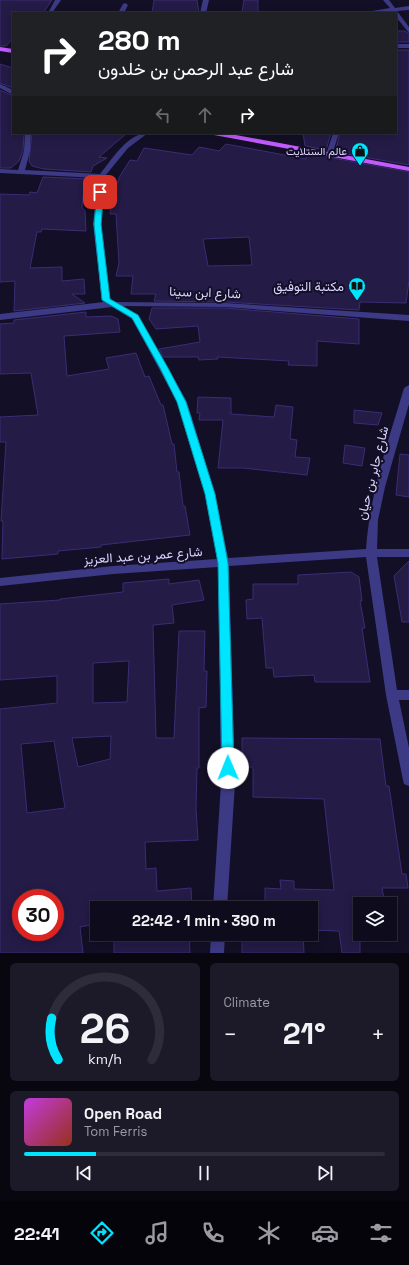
<!DOCTYPE html>
<html lang="en">
<head>
<meta charset="utf-8">
<style>
	:root { --surface:#0e0b1c; --page:#1c1929; --text:#f1f3f6; --muted:#9b9ba3; --line:#2e2b3b; --accent:#00e5ff }
	body { margin:0; font-family:"Space Grotesk",Vazirmatn,sans-serif; background:var(--page); color:var(--text); height:100vh; display:flex; flex-direction:column; font-size:15px; white-space:nowrap }
	* { box-sizing:border-box; margin:0 }
	p { font-size:13px; color:var(--muted) }
	.icon { flex:none; width:22px; height:22px; fill:none; stroke:currentColor; stroke-width:2; stroke-linecap:round; stroke-linejoin:round }
	.map { position:relative; height:953px; overflow:hidden }
	.drawer { display:flex; flex-direction:column; gap:10px; padding:10px; background:#08060f; flex:1 }
	.drawer>* { flex:none }
	.guide { position:absolute; left:12px; top:12px; width:385px; height:122px; border-radius:0px; box-shadow:0 2px 10px #0003,0 0 0 1px var(--line); background:#202124; color:#fff; overflow:hidden }
	.buttons { position:absolute; left:353px; top:897px; display:grid; gap:8px }
	.buttons a { display:grid; place-items:center; width:44px; height:44px; border-radius:0px; background:var(--surface); box-shadow:0 2px 10px #0003,0 0 0 1px var(--line); font-size:20px }
	.speed { position:absolute; left:12px; top:889px; display:flex; gap:8px; font-size:20px; font-weight:700; text-align:center }
	.speed>* { display:grid; place-content:center; width:52px; height:52px; border-radius:50%; background:var(--surface); box-shadow:0 2px 10px #0003,0 0 0 1px var(--line); line-height:1 }
	.speed .limit { border:6px solid #d22; background:#fff; color:#111 }
	.pin { position:absolute; display:grid; place-items:center; width:34px; height:34px; color:#fff; margin:-17px; border-radius:8px; box-shadow:0 2px 6px #0006 }
	.me { position:absolute; width:44px; margin:-22px; rotate:359deg; stroke-linejoin:round; filter:drop-shadow(0 0 3px #0008) }
	.turn { display:flex; align-items:center; gap:14px; height:84px; padding:0 20px; font-size:18px }
	.turn .icon { width:52px; height:52px; stroke-width:2.5 }
	.turn b { display:block; font-size:28px; line-height:34px }
	.lanes { display:flex; align-items:center; height:38px; padding:0 20px; background:#0003; justify-content:center; gap:20px; direction:ltr }
	.lanes .off { opacity:.35 }
	.big { font-size:30px; font-weight:600; line-height:1.1 }
	.drawer .card { flex:1; display:flex; flex-direction:column; justify-content:center; gap:6px; min-width:0; padding:0 14px; border-radius:6px; background:var(--page) }
	.drawer .dial { align-items:center; gap:0 }
	.dial svg { height:104px; overflow:visible; fill:none; stroke:var(--line); stroke-width:7; stroke-linecap:round; text-anchor:middle }
	.dial text { fill:var(--text); stroke:none }
	.song { display:flex; align-items:center; gap:12px }
	.cover { width:48px; height:48px; border-radius:6px; background:linear-gradient(135deg,hsl(290 70% 55%),hsl(10 70% 35%)) }
	.played { height:4px; border-radius:2px; background:linear-gradient(90deg,var(--accent) 20%,var(--line) 20%) }
	.keys { display:flex; justify-content:space-around; direction:ltr }
	.heat { display:flex; justify-content:space-between; align-items:center; font-size:22px; direction:ltr }
	.drawer .tiles { flex:1; display:grid; gap:10px; grid-template-columns:1fr 1fr }
	.card:last-child { grid-column:span 2 }
	.trip { position:absolute; left:90px; top:901px; width:228px; height:40px; border-radius:0px; background:var(--surface); box-shadow:0 2px 10px #0003,0 0 0 1px var(--line); font-weight:600; line-height:40px; text-align:center }
	.menu { display:flex; height:64px; justify-content:space-around; align-items:center; background:#06040b; color:var(--muted) }
	.menu .icon { width:28px; height:28px }
	.menu .active { color:var(--accent) }
	.menu b { font-size:18px; color:var(--text) }
	.map>svg:first-child { display:block }
	.building { fill:#241b47; stroke:#3b2d73; fill-rule:evenodd }
	.lines { fill:none; stroke-linecap:round; stroke-linejoin:round }
	.minor { fill:#3d3a85; fill-rule:evenodd }
	.major { fill:#c25bff; fill-rule:evenodd }
	.route { fill:#00e5ff; stroke:#0095a6 }
	.labels { text-anchor:middle; stroke-width:4; stroke-linejoin:round; paint-order:stroke }
	.far-poi-label { font-size:11px; fill:#d9d4ff; stroke:#130f26; text-anchor:end }
	.poi-label { font-size:13px; fill:#d9d4ff; stroke:#130f26; text-anchor:end }
	.street-label { font-size:13px; fill:#d9d4ff; stroke:#130f26 }
</style>
</head>
<body>
<div class="map">
<svg width="409" height="953" viewBox="0 0 409 953">
	<rect width="100%" height="100%" fill="#130f26"/>
	<path class="building" d="M0 0H52L43 13H13V38L6 46H0Z
		M154 0H197L199 13H152Z
		M244 0H258V13H242Z
		M396 31H405L409 34V42H396Z
		M396 50H409V165L335 152 340 133H396Z
		M0 64 13 68V88L0 83Z
		M0 90 13 96V133H24L23 151 19 161 11 168H0Z
		M32 133H127L99 157 107 158 93 166 91 172 44 169 32 166 29 161Z
		M303 133H331L326 150 305 146Z
		M226 144 306 159V153L409 172V281L406 303 360 302 359 310 225 302 154 301 156 294H131L133 276H116L119 263 116 214H110L112 196 120 176 130 160 137 161 144 148 192 155 199 147 219 151ZM249 237 252 265 208 266 203 239Z
		M43 177 89 179 83 195 82 208 85 211 86 231 42 229 41 232H37L30 268 62 267V281L84 279 85 294H72L85 303 14 311 15 281 0 282V194L29 195 30 192 37 193Z
		M152 308H225L359 319V344L317 341V366L288 365 289 361 254 359 217 357 218 359 199 360 198 357H163L159 349 200 342 198 326 156 329 149 319Z
		M86 312V317L111 316 118 319 120 332 64 336 67 376 109 369 106 358 136 353 145 377 149 376 161 405H163L172 444H174L177 472H179L183 506H185L190 535 101 545V547L58 551V554L2 559 3 521H1L6 442H0V417L38 415 31 373 0 374V324L14 323V320Z
		M198 397 231 398V414L274 417 276 405 293 407 290 439 297 440 295 457 310 458 307 475 243 468H218L223 420H199L200 413H197Z
		M354 410 382 413 378 425 354 423Z
		M345 445 365 448 362 466 343 463Z
		M400 454 409 455V497L396 495Z
		M409 561V622H402L394 576Z
		M351 572 359 577 362 601H360L365 628H362L370 682H315L314 675 274 677 273 668H266L262 618 247 619 246 600 253 599V584H298V575Z
		M169 579V584L199 580 204 600 172 605 174 623 153 625 156 738H174L179 631H205L204 671H207L206 707 199 708V768H197L196 809 198 840 145 842 146 869 156 868 157 891 191 888 192 908H97V924L80 927 83 953H0V709L57 703V676L0 680V604L60 600V599L123 592V583ZM129 661 127 702 93 703V663ZM111 736 110 759 78 767 72 738ZM54 741 65 808 27 813 21 744ZM21 898H55V932H21Z
		M242 738 380 739 386 786H389L402 874H406L408 888H382L385 904H360V953H342L339 931 311 930V908H265V888L281 889 280 880 294 881V889L334 890 324 799 253 797V767H242Z
		M114 934H189L190 953H114Z
		M242 934H303L304 953H242Z"/>
	<g class="lines">
		<path class="minor" d="M55 0H61L52 13H48Z
			M203 0H209L206 13H200Z
			M383 0H389L395 8 409 6V10L397 11 409 27V33L396 17V13L392 11 360 13 390 8Z
			M125 3 128 5 124 13H118L123 4Z
			M396 44H409V48H396Z
			M0 84 13 90V95L0 88Z
			M25 133H31L30 151 25 170 100 174C112 159 128 133 148 133L128 148 105 176 101 224 110 299 115 302 225 303 409 315V321L225 307 123 306 139 317 187 402 215 494 228 558 366 549C370 493 388 442 404 388L409 385V404L385 487 378 520 377 549H409V557H377L397 690H409V700H399L409 748V786L404 784 403 780 386 695 366 557 229 566 235 783 227 908H213L221 783 218 567 113 574 0 586V578L113 566 217 559 205 494 177 402 132 319 112 307 0 320V314L104 302 102 300 93 224 98 178 0 173V169L18 170 24 151Z
			M333 133H339L332 155 329 157 326 155Z
			M211 934H225L224 953H210Z"/>
		<path class="major" d="M0 47 13 49V53L0 51Z
			M211 133H225L409 167V171L214 135Z"/>
	</g>
	<path class="route" d="M100 190 104 192 101 224 110 299 138 315 168 368 186 402 215 494 228 563 234 768 232 771 228 773 224 771 222 768 218 563 205 494 177 402 160 368 132 318 102 300 94 224 97 192Z"/>
	<defs>
		<g id="shop-pin" transform="scale(0.9)"><path d="M0 17L-7.5 6A9.5 9.5 0 1 1 7.5 6Z" fill="#00e5ff" stroke="#130f26"/><path d="M-5-2.5h2.3a2.7 3.5 0 0 1 5.4 0H5L5.5 6h-11ZM-1.5-2.5h3a1.5 2.3 0 0 0-3 0Z" fill="#111"/></g>
		<g id="library-pin" transform="scale(0.9)"><path d="M0 17L-7.5 6A9.5 9.5 0 1 1 7.5 6Z" fill="#00e5ff" stroke="#130f26"/><path d="M-6-4Q-3-5.5-.7-3.5V5Q-3 3-6 4ZM6-4Q3-5.5 .7-3.5V5Q3 3 6 4Z" fill="#111"/></g>
	</defs>
	<g fill-rule="evenodd">
		<use href="#shop-pin" x="360" y="151"/>
		<use href="#library-pin" x="357" y="286"/>
	</g>
	<g class="labels">
		<g class="far-poi-label">
			<text x="347" y="155">عالم الستلايت</text>
		</g>
		<g class="poi-label">
			<text x="344" y="291">مكتبة التوفيق</text>
		</g>
		<g class="street-label">
			<text transform="translate(205 292) rotate(2)" y="5">شارع ابن سينا</text>
			<text transform="translate(372 473) rotate(-76)" y="5">شارع جابر بن حيان</text>
			<text transform="translate(143 555) rotate(-4)" y="5">شارع عمر بن عبد العزيز</text>
		</g>
	</g>
</svg>
<div class="buttons">
<a><svg class="icon" aria-label="layers" viewBox="0 0 24 24"><path d="M12 4l9 5-9 5-9-5zM3 14l9 5 9-5"/></svg></a>
</div>
<div class="speed"><div class="limit">30</div></div>
<div class="pin" style="left:100px;top:192px;background:#d93025"><svg class="icon" aria-label="arrive" viewBox="0 0 24 24"><path d="M6 21V4h12l-3 4 3 4H6"/></svg></div>
<svg class="me" style="left:228px;top:768px" viewBox="-20 -20 40 40"><circle r="19" fill="#fff"/><path d="M0-13L10 11 0 6-10 11z" fill="#00e5ff"/></svg>
<div class="trip">22:42 · 1 min · 390 m</div>
<div class="guide">
<div class="turn"><svg class="icon" aria-label="right" viewBox="0 0 24 24"><path d="M7 20v-9h11M14 6l5 5-5 5"/></svg><div><b>280 m</b>شارع عبد الرحمن بن خلدون</div></div>
<div class="lanes"><svg class="icon off" aria-label="left" viewBox="0 0 24 24"><path d="M17 20v-9H6M10 6l-5 5 5 5"/></svg><svg class="icon off" aria-label="ahead" viewBox="0 0 24 24"><path d="M12 20V5M6 11l6-6 6 6"/></svg><svg class="icon" aria-label="right" viewBox="0 0 24 24"><path d="M7 20v-9h11M14 6l5 5-5 5"/></svg></div>
</div>
</div>
<section class="drawer">
<div class="tiles">
<div class="card dial"><svg viewBox="0 0 100 80">
<path d="M14 69A42 42 0 1 1 86 69"/>
<path d="M14 69A42 42 0 0 1 9 37" stroke="#00e5ff"/>
<text x="50" y="56" font-size="32" font-weight="700">26</text>
<text x="50" y="72" font-size="11">km/h</text>
</svg></div>
<div class="card"><p>Climate</p>
<div class="heat"><a>−</a><b class="big">21°</b><a>+</a></div>
</div>
<div class="card">
<div class="song"><i class="cover"></i><div><b>Open Road</b><p>Tom Ferris</p></div></div>
<div class="played"></div>
<div class="keys"><svg class="icon" aria-label="previous" viewBox="0 0 24 24"><path d="M18 5L8 12l10 7zM5 5v14"/></svg><svg class="icon" aria-label="pause" viewBox="0 0 24 24"><path d="M8 5v14M16 5v14"/></svg><svg class="icon" aria-label="next" viewBox="0 0 24 24"><path d="M6 5l10 7-10 7zM19 5v14"/></svg></div>
</div>
</div>
</section>
<nav class="menu">
<b>22:41</b>
<svg class="icon active" aria-label="directions" viewBox="0 0 24 24"><path d="M12 3l9 9-9 9-9-9zM9 14v-3h6M13 9l2 2-2 2"/></svg>
<svg class="icon" aria-label="music" viewBox="0 0 24 24"><path d="M9 18V5l10-2v13"/><circle cx="6" cy="18" r="3"/><circle cx="16" cy="16" r="3"/></svg>
<svg class="icon" aria-label="phone" viewBox="0 0 24 24"><path d="M5 4h4l2 5-3 2q2 4 5 5l2-3 5 2v4C11 20 4 13 5 4z"/></svg>
<svg class="icon" aria-label="climate" viewBox="0 0 24 24"><path d="M12 3v18M4 7l16 10M4 17L20 7"/></svg>
<svg class="icon" aria-label="car" viewBox="0 0 24 24"><path d="M5 17H2v-5l4-1 3-4h7l3 4 3 1v5h-3M9 17h6M6 11h13"/><circle cx="7" cy="17" r="2"/><circle cx="17" cy="17" r="2"/></svg>
<svg class="icon" aria-label="filters" viewBox="0 0 24 24"><path d="M4 7h16M4 17h16"/><circle cx="9" cy="7" r="2"/><circle cx="15" cy="17" r="2"/></svg>
</nav>
</body>
</html>
